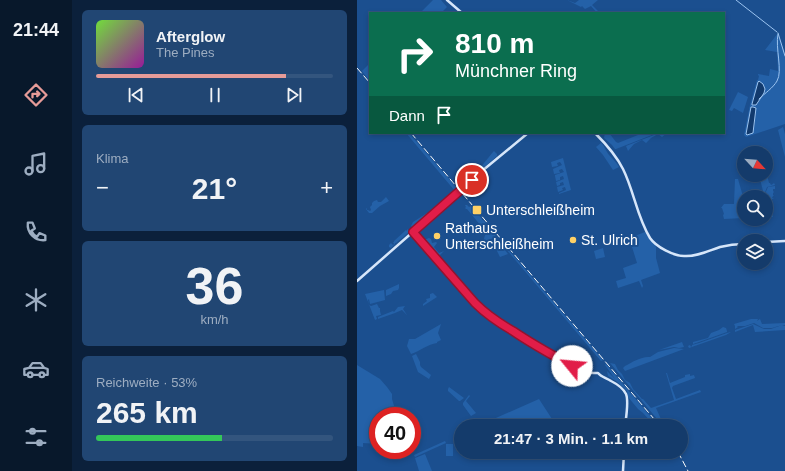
<!DOCTYPE html>
<html lang="de">
<head>
<meta charset="utf-8">
<style>
	:root { --surface:#143b6b; --page:#214673; --text:#f1f3f6; --muted:#9dadc1; --line:#33557e; --accent:#e69b98 }
	body { margin:0; font-family:Helvetica,sans-serif; background:var(--page); color:var(--text); height:100vh; display:flex; flex-direction:column; font-size:15px; white-space:nowrap }
	* { box-sizing:border-box; margin:0 }
	p { font-size:13px; color:var(--muted) }
	.icon { flex:none; width:22px; height:22px; fill:none; stroke:currentColor; stroke-width:2; stroke-linecap:round; stroke-linejoin:round }
	.map { position:relative; flex:1; overflow:hidden }
	.drawer { display:flex; flex-direction:column; gap:10px; padding:10px; background:#0b203b; width:285px }
	.drawer>* { flex:none }
	.hud { position:absolute; left:12px; top:12px; width:356px; height:122px; border-radius:0px; box-shadow:0 2px 6px #0003,0 0 0 1px var(--line); background:#0b6e4f; color:#fff; overflow:hidden }
	.needle { width:26px; rotate:116deg }
	.tools { position:absolute; left:380px; top:146px; display:grid; gap:8px }
	.tools a { display:grid; place-items:center; width:36px; height:36px; border-radius:50%; background:var(--surface); box-shadow:0 2px 6px #0003,0 0 0 1px var(--line); font-size:20px }
	.speed { position:absolute; left:12px; top:407px; display:flex; gap:8px; font-size:20px; font-weight:700; text-align:center }
	.speed>* { display:grid; place-content:center; width:52px; height:52px; border-radius:50%; background:var(--surface); box-shadow:0 2px 6px #0003,0 0 0 1px var(--line); line-height:1 }
	.speed .limit { border:6px solid #d22; background:#fff; color:#111 }
	.pin { position:absolute; display:grid; place-items:center; width:34px; height:34px; color:#fff; margin:-17px; border:2px solid #fff; border-radius:50%; box-shadow:0 1px 4px #0007 }
	.me { position:absolute; width:44px; margin:-22px; rotate:298deg; stroke-linejoin:round; filter:drop-shadow(0 0 3px #0008) }
	.turn { display:flex; align-items:center; gap:14px; height:84px; padding:0 20px; font-size:18px }
	.turn .icon { width:52px; height:52px; stroke-width:2.5 }
	.turn b { display:block; font-size:28px; line-height:34px }
	.then { display:flex; align-items:center; height:38px; padding:0 20px; background:#0003; gap:8px; font-size:15px }
	.big { font-size:30px; font-weight:800; line-height:1.1 }
	.drawer .card { flex:1; display:flex; flex-direction:column; justify-content:center; gap:6px; min-width:0; padding:0 14px; border-radius:6px; background:var(--page) }
	.drawer .dial { align-items:center; gap:0 }
	.dial b { font-size:52px; line-height:1 }
	.song { display:flex; align-items:center; gap:12px }
	.cover { width:48px; height:48px; border-radius:6px; background:linear-gradient(135deg,hsl(100 70% 55%),hsl(300 70% 35%)) }
	.played { height:4px; border-radius:2px; background:linear-gradient(90deg,var(--accent) 80%,var(--line) 80%) }
	.keys { display:flex; justify-content:space-around; direction:ltr }
	.heat { display:flex; justify-content:space-between; align-items:center; font-size:22px; direction:ltr }
	.charge { height:6px; border-radius:3px; background:linear-gradient(90deg,#34c759 53%,var(--line) 0) }
	.trip { position:absolute; left:97px; top:419px; width:234px; height:40px; border-radius:20px; background:var(--surface); box-shadow:0 2px 6px #0003,0 0 0 1px var(--line); font-weight:800; line-height:40px; text-align:center }
	main { display:flex; flex:1; min-height:0 }
	.tabs { display:flex; flex-direction:column; width:72px; justify-content:space-around; align-items:center; background:#08182b; color:var(--muted) }
	.tabs .icon { width:28px; height:28px }
	.tabs .on { color:var(--accent) }
	.tabs b { font-size:18px; color:var(--text) }
	.map>svg:first-child { display:block }
	.green { fill:#2461a8; fill-rule:evenodd }
	.water { fill:#123a6d; stroke:#9cc4f0 }
	.lines { fill:none; stroke-linecap:round; stroke-linejoin:round }
	.stream { stroke:#9cc4f0; stroke-width:1 }
	.secondary { stroke:#d6e6fa; stroke-width:2.5 }
	.rail { stroke:#fff; stroke-width:1; stroke-dasharray:7 3; stroke-linecap:butt }
	.secondary-bridge { stroke:#d6e6fa; stroke-width:2.5 }
	.route-casing { stroke:#92132f; stroke-width:10 }
	.route { stroke:#e11d48; stroke-width:7 }
	.poi-dot { fill:#ffd166; stroke:#1b4f8f; stroke-width:1.5 }
	.labels { text-anchor:middle; stroke-width:4; stroke-linejoin:round; paint-order:stroke }
	.poi-label { font-size:14px; fill:#fff; stroke:#1b4f8f; text-anchor:start }
</style>
</head>
<body>
<main>
<nav class="tabs">
<b>21:44</b>
<svg class="icon on" aria-label="directions" viewBox="0 0 24 24"><path d="M12 3l9 9-9 9-9-9zM9 14v-3h6M13 9l2 2-2 2"/></svg>
<svg class="icon" aria-label="music" viewBox="0 0 24 24"><path d="M9 18V5l10-2v13"/><circle cx="6" cy="18" r="3"/><circle cx="16" cy="16" r="3"/></svg>
<svg class="icon" aria-label="phone" viewBox="0 0 24 24"><path d="M5 4h4l2 5-3 2q2 4 5 5l2-3 5 2v4C11 20 4 13 5 4z"/></svg>
<svg class="icon" aria-label="climate" viewBox="0 0 24 24"><path d="M12 3v18M4 7l16 10M4 17L20 7"/></svg>
<svg class="icon" aria-label="car" viewBox="0 0 24 24"><path d="M5 17H2v-5l4-1 3-4h7l3 4 3 1v5h-3M9 17h6M6 11h13"/><circle cx="7" cy="17" r="2"/><circle cx="17" cy="17" r="2"/></svg>
<svg class="icon" aria-label="filters" viewBox="0 0 24 24"><path d="M4 7h16M4 17h16"/><circle cx="9" cy="7" r="2"/><circle cx="15" cy="17" r="2"/></svg>
</nav>
<section class="drawer">
<div class="card">
<div class="song"><i class="cover"></i><div><b>Afterglow</b><p>The Pines</p></div></div>
<div class="played"></div>
<div class="keys"><svg class="icon" aria-label="previous" viewBox="0 0 24 24"><path d="M18 5L8 12l10 7zM5 5v14"/></svg><svg class="icon" aria-label="pause" viewBox="0 0 24 24"><path d="M8 5v14M16 5v14"/></svg><svg class="icon" aria-label="next" viewBox="0 0 24 24"><path d="M6 5l10 7-10 7zM19 5v14"/></svg></div>
</div>
<div class="card"><p>Klima</p>
<div class="heat"><a>−</a><b class="big">21°</b><a>+</a></div>
</div>
<div class="card dial"><b>36</b><p>km/h</p></div>
<div class="card"><p>Reichweite · 53%</p><b class="big">265 km</b><div class="charge"></div></div>
</section>
<div class="map">
<svg width="428" height="471" viewBox="0 0 428 471">
	<rect width="100%" height="100%" fill="#1b4f8f"/>
	<path class="green" d="M76 0H84L90 7 84 13H63Z
		M210 0 218 3 222 0H241L235 5 243 13H240L234 6 228 9 225 6 224 7Z
		M421 33 428 54V124L389 137 387 135 393 105 400 80H401L402 76 401 75V74L412 76 413 69 421 71 420 52 408 50ZM401 82H402L407 93 399 105H395V104ZM394 107H396L399 111 397 129 389 134Z
		M13 63V82L5 71Z
		M381 92 391 97 386 113 377 108 375 111 372 110Z
		M426 127 428 134V157L421 130Z
		M49 133H52L101 189 98 190V191Z
		M248 133H252L259 142 261 143 286 133H300L259 149H258L255 145 247 138Z
		M302 133H310L305 137 301 134 294 138 289 143 285 140 277 144 271 151 269 146Z
		M244 143C248 146 249 152 253 156 257 160 259 162 262 167L256 170 246 155 239 147Z
		M137 151 140 154V156L124 170 123 168 136 152Z
		M206 158 214 190 202 194V193L209 190 208 187 205 188 206 190 201 192 200 187 207 185 206 182 203 183V185L200 186 199 182 207 179 206 176 203 177V180L199 181 198 176V175L207 172 205 169 202 170 203 173 197 174 196 169 205 165 203 162 200 163 201 166 195 167 194 162Z
		M409 170 412 183H413L414 185 416 184 417 183 418 185 410 187 407 195 402 175H409Z
		M378 179H381L387 200V218L367 219 366 215 367 214 365 208H364L367 204H377Z
		M418 186V189H416V191L417 192 416 193V195H417L416 196 415 198H417L415 199V201L416 202H415V204L416 205H415L414 207 416 208 415 213 416 217H409V197H401L407 196 411 187Z
		M29 197 32 201 23 206 15 213H12L9 209 10 208V210H11L13 211 14 210 13 207 15 205V203L17 201 20 200 21 202H24Z
		M108 205H110L112 207 114 206 125 219V220H126L138 233V235L139 237 126 242 129 232 110 209H109L108 208 109 207Z
		M70 213 73 214 59 226 57 228 55 227 54 226 56 222Z
		M50 229 52 231 51 233 39 243H38V244L34 248 32 247V245L34 243 36 245 37 244 36 242H37V241L49 230 50 231Z
		M288 232 299 247V258L303 273 284 280 286 286 285 288 282 281 261 288 259 281 269 278 266 268 280 263 275 247 278 246 275 237Z
		M72 238 74 239 75 243 79 242 80 243 77 247 82 253 87 251 81 257 67 240Z
		M144 245 151 254 143 257 140 251 142 246Z
		M150 248 246 360 244 361 149 249Z
		M246 248 248 257 239 259 237 251Z
		M42 284V288L41 290 36 291 34 294 29 296V290Z
		M27 290 28 300 13 304 12 299 11 300 12 305 14 306 20 304 22 308H23V311L24 315 19 316 20 319 18 320 8 294Z
		M76 293 80 297 66 306V304L70 301 69 299 73 298V294Z
		M48 306 46 309 50 315 45 310 38 313 21 319V317L36 311 37 312 41 307Z
		M394 319H401L400 321 403 319 405 324 428 323V325H425L428 326V330L398 332 396 325 378 332V330L396 324 407 329H414L425 325 415 328H406L397 323 388 326H380L381 327 378 329V326L377 324Z
		M84 324 81 333 84 340 80 342V343C71 344 63 351 54 354L50 346 52 339H58Z
		M366 327 369 328 370 331V332L342 342 336 344V342L351 338 354 333 362 330Z
		M374 332 369 335 332 348 331 346 333 345 334 347 335 346V345L342 343 370 333Z
		M325 342 327 347 322 348 317 347 302 350Z
		M317 348 327 349 268 371 266 368 268 366C275 362 285 356 293 357L301 352Z
		M59 354 63 362V365L64 367 74 375 72 379 61 372 55 356Z
		M253 363 258 364 261 370 265 374 268 380 273 383 276 389 285 399H286L294 408 317 400 309 373H310L313 383 328 377V375L333 374V376L337 375 338 378 316 386 315 388 319 399 343 390 344 392 299 408 307 426H306Z
		M249 364 299 423 302 426H298L286 413 281 409 271 397 270 391 266 387 259 381 251 376 250 371 258 379 248 365Z
		M0 365 23 379 30 387 35 394V399L40 416H21V444L6 443V447L0 446Z
		M92 387 107 398 103 401H102L91 391V389Z
		M112 395 113 396 109 401 119 413 114 416 106 405V403Z
		M182 399 195 419 194 420 181 426H134L132 421Z
		M88 441 89 443 58 457 57 455Z
		M89 444H96V456H89Z
		M68 454 75 471H62L58 458Z"/>
	<path class="water" d="M402 81 406 84 408 89 407 93 399 105H395V104L401 82Z
		M394 107H396L399 108 396 133 390 135 389 134Z"/>
	<g class="lines">
		<path class="stream" d="M379 0 420 32
			M421 33 428 56
			M402 99C408 93 416 88 420 81 426 71 418 48 421 34"/>
		<path class="secondary" d="M90 0 105 13
			M238 133C249 144 259 155 266 169 277 191 280 217 293 238 299 247 317 256 327 256 339 257 351 251 363 247 371 245 379 244 387 244
			M125 171 171 133
			M56 232 120 305 127 312 141 322 197 356 228 372 236 373H241C244 377 250 378 254 381 260 384 266 388 269 394 272 401 269 418 268 426
			M409 242 428 241
			M0 281 74 216
			M266 471 267 452"/>
		<path class="rail" d="M0 68 13 83
			M54 133 303 426
			M321 452 331 471"/>
		<path class="secondary-bridge" d="M74 216 125 171"/>
	</g>
	<g class="lines">
		<g class="route-casing">
			<path id="route" d="M115 180 56 232 118 303C130 315 142 323 156 331 175 344 195 355 215 366"/>
		</g>
		<use href="#route" class="route"/>
	</g>
	<g class="poi-dot">
		<rect x="115" y="205" width="10" height="10" rx="2"/>
		<circle cx="80" cy="236" r="4"/>
		<circle cx="216" cy="240" r="4"/>
	</g>
	<g class="labels">
		<g class="poi-label">
			<text x="129" y="215">Unterschleißheim</text>
			<text x="88" y="233">Rathaus<tspan x="88" dy="16">Unterschleißheim</tspan></text>
			<text x="224" y="245">St. Ulrich</text>
		</g>
	</g>
</svg>
<div class="tools">
<a><svg class="needle" viewBox="-14 -14 28 28"><path d="M0-13l5 13h-10z" fill="#e53935"/><path d="M0 13l5-13h-10z" fill="#9dadc1"/></svg></a>
<a><svg class="icon" aria-label="search" viewBox="0 0 24 24"><circle cx="10" cy="10" r="6"/><path d="M15 15l6 6"/></svg></a>
<a><svg class="icon" aria-label="layers" viewBox="0 0 24 24"><path d="M12 4l9 5-9 5-9-5zM3 14l9 5 9-5"/></svg></a>
</div>
<div class="speed"><div class="limit">40</div></div>
<div class="pin" style="left:115px;top:180px;background:#d93025"><svg class="icon" aria-label="arrive" viewBox="0 0 24 24"><path d="M6 21V4h12l-3 4 3 4H6"/></svg></div>
<svg class="me" style="left:215px;top:366px" viewBox="-20 -20 40 40"><circle r="19" fill="#fff"/><path d="M0-13L10 11 0 6-10 11z" fill="#e11d48"/></svg>
<div class="trip">21:47 · 3 Min. · 1.1 km</div>
<div class="hud">
<div class="turn"><svg class="icon" aria-label="right" viewBox="0 0 24 24"><path d="M7 20v-9h11M14 6l5 5-5 5"/></svg><div><b>810 m</b>Münchner Ring</div></div>
<div class="then">Dann<svg class="icon" aria-label="arrive" viewBox="0 0 24 24"><path d="M6 21V4h12l-3 4 3 4H6"/></svg></div>
</div>
</div>
</main>
</body>
</html>
